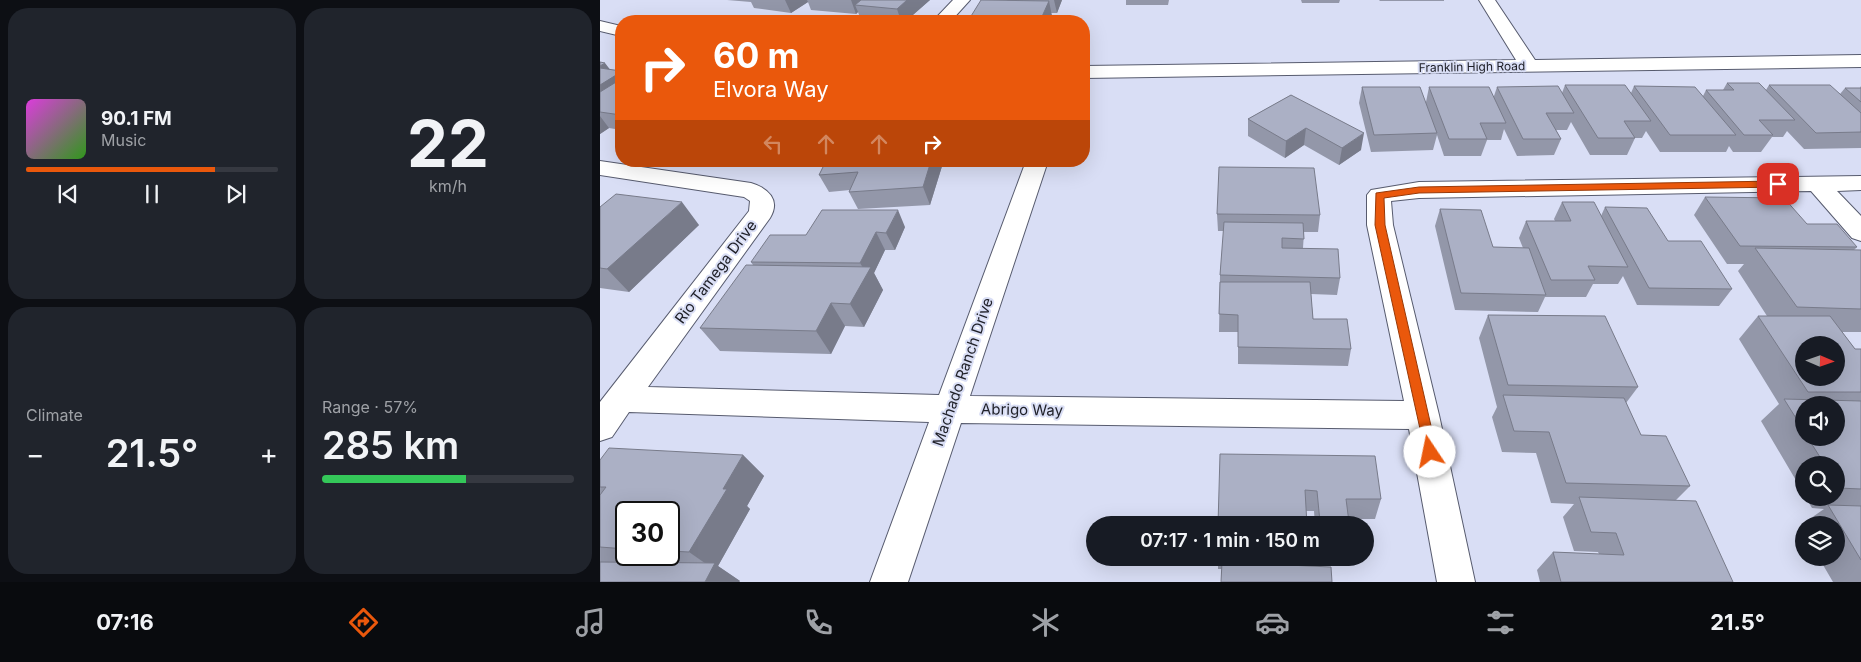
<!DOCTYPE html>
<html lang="en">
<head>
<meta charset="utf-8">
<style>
	:root { --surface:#171b24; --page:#20242c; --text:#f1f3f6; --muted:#9ea1a6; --line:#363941; --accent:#ea580c }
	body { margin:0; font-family:Inter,sans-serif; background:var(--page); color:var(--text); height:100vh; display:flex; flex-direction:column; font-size:19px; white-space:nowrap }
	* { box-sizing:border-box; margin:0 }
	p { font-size:16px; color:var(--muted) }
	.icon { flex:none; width:28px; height:28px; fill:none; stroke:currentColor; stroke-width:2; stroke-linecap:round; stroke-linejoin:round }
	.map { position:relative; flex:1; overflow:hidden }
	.sheet { display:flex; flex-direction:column; gap:8px; padding:8px; background:#0d0f14; width:600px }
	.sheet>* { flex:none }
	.top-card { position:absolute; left:15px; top:15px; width:475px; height:152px; border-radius:20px; box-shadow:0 5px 20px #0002; background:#ea580c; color:#fff; overflow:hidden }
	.needle { width:32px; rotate:92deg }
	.fabs { position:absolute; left:1195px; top:336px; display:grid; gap:10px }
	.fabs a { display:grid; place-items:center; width:50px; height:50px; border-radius:50%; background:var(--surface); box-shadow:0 5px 20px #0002; font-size:25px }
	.speed { position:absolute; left:15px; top:501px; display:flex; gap:10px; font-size:25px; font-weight:700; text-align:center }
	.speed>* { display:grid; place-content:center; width:65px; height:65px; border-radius:50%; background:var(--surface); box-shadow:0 5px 20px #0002; line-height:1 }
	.speed .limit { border:2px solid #111; border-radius:8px; background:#fff; color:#111 }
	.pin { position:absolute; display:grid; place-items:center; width:42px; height:42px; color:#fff; margin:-21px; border-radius:10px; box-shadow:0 2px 8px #0006 }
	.me { position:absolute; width:55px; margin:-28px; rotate:349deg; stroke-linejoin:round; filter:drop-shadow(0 0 4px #0008) }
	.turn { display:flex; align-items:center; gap:18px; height:105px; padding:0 15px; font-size:22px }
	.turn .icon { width:65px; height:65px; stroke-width:2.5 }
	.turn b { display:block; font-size:35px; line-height:42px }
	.lanes { display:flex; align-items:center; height:48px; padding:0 15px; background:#0003; justify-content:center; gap:25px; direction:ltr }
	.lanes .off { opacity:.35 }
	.big { font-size:38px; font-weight:600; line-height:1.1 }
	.sheet .card { flex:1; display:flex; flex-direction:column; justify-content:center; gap:8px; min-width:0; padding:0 18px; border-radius:20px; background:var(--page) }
	.sheet .dial { align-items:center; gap:0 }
	.dial b { font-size:65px; line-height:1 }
	.song { display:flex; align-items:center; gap:15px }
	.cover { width:60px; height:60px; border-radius:8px; background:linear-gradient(135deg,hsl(300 70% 55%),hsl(110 70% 35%)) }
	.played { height:5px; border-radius:2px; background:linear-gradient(90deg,var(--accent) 75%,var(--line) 75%) }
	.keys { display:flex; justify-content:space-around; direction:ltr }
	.heat { display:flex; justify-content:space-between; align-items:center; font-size:28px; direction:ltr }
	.charge { height:8px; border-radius:4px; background:linear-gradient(90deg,#34c759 57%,var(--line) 0) }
	.sheet .tiles { flex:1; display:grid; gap:8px; grid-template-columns:repeat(2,1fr) }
	.trip { position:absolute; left:486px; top:516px; width:288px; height:50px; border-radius:25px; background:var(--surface); box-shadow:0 5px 20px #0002; font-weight:600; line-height:50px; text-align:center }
	.tabs { display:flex; height:80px; justify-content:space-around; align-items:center; background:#090b0e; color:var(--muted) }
	.tabs .icon { width:35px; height:35px }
	.tabs .selected { color:var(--accent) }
	.tabs b { font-size:22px; color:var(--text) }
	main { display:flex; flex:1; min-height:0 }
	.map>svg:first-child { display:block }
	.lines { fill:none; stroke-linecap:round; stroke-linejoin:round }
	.minor-casing { stroke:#575b6e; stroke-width:2 }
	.minor { fill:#fff; fill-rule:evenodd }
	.wall { fill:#9397a9; fill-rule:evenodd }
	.shaded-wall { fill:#787b8a }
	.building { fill:#abb0c5; stroke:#787b8a; fill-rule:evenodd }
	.route { fill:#ea580c; stroke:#983908 }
	.labels { text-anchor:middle; stroke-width:4; stroke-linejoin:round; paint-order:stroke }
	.far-street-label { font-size:12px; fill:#202129; stroke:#d9def5 }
	.street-label { font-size:15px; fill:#202129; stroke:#d9def5 }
</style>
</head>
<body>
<main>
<section class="sheet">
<div class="tiles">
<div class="card">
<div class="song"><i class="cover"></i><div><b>90.1 FM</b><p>Music</p></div></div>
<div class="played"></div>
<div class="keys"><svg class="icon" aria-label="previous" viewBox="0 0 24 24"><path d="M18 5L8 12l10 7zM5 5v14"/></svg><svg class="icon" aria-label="pause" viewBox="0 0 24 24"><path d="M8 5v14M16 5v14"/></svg><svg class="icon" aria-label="next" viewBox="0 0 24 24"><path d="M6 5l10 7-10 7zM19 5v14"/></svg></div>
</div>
<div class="card dial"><b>22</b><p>km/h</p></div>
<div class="card"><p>Climate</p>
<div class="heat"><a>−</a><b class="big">21.5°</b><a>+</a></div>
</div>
<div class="card"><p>Range · 57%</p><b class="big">285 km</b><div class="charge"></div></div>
</div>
</section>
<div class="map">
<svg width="1261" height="582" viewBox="0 0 1261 582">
	<rect width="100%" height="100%" fill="#d9def5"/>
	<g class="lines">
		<g class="minor-casing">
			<path id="minor" d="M353 0H370L351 21H333Z
				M879 0H895L935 60 1261 55V67L484 78V66L916 60Z
				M0 21 21 26V36L0 31Z
				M0 161 151 183C168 188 181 200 170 218L48 387 339 395 426 161H448L370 396 804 401 767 225V195L771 190 819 182 1261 176V190L1237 191 1261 216V241L1252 238 1211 191 819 198 791 201 793 225 839 415 875 582H837L809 429 361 423 308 582H270L329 422 29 412 12 437 0 441V402L149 211 150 201 144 197 0 175Z"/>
		</g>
		<use href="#minor" class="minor"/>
	</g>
	<path class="wall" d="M127 0H330L306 21H271L261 20 258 12 256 14 211 10 208 2 191 13 154 8 151 2Z
		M408 0H462L457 13H451L452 16 450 21H368Z
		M526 0H569L568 5H526Z
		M701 0H740L739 3H702Z
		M779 0H844V1H780Z
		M0 62 10 70 21 71V130L9 128 0 134Z
		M1127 83 1166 90 1169 85 1240 94 1245 88H1260L1261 86V148L1204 149 1187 131 1183 137H1172L1161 152H1133L1129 146 1126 152H1060L1046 131 1042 138H1035L1027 155H990L971 122 967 130H956L961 139 954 155 917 156 904 129 901 140H887L881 156H844L837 135 833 150 771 152 759 103 762 87 826 102 829 87 894 96 897 87 962 93 965 85 1031 93 1034 86 1103 96 1106 90H1123Z
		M691 95 761 150 739 165 704 145 685 158 648 136V119Z
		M224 161H342L343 163 330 205 258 209 249 192 250 190 229 192 219 175 226 163Z
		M1105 197 1207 224 1257 247 1254 250H1261V332H1242L1255 349H1261V582H1233L1219 558H1236V525H1204V530L1201 525 1224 509 1212 508 1206 498H1236V465H1204V494L1161 421 1179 404 1139 339 1158 316H1167L1138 271 1144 264H1127L1094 215ZM1204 405 1236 438H1204Z
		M962 202 1001 216 1005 207 1068 241 1132 289 1119 306 1037 305 1023 276 1018 284H993L986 297H945L938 312 855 310 835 226 840 209 893 247 923 248 919 238 926 221H955L954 219Z
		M0 207 99 225 29 292 0 288Z
		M617 214 720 215 718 232H704L703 248 740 278 737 295 711 294 713 319 751 349 748 366 638 364V332H619L620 275 624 231H618Z
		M305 227 295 250H285L274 273 283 290 264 327 245 326 231 354 120 351 100 328 153 265 151 262 206 235Z
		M888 315 1038 387 1026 403 1041 435 1090 486 1075 501 1133 582H940L937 570 953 552 999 554 998 552 974 551 963 517 974 504 951 503 936 453 902 452 892 417 897 407 879 338Z
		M620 454 781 499 775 519H749V522L748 525H715L714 511H706Z
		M143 455 164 476 147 506 150 509 118 566 140 581 139 582H0V460ZM26 512H69V555H26Z
		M618 558H708L706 566 621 569H618Z"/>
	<path class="shaded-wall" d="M185 0H207L208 2 191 13Z
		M251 0H273L255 5 258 12 256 14Z
		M307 0H330L306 21H301L297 9Z
		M454 0H462L457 13Z
		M449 1 452 16 450 21H440Z
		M5 63 15 76 21 72V95L0 109V66Z
		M0 116 9 128 0 134Z
		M706 128 704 145 685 158 686 141Z
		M764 133 761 150 739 165 742 148Z
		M331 161H342L343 163 330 205 323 187Z
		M82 202 99 225 29 292 7 269Z
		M298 210 305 227 295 250 286 233Z
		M276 232 285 250 274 273 283 290 264 327 250 304 267 274 260 263Z
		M231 303 245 326 231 354 216 331Z
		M143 455 164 476 147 506 150 509 118 566 140 581 139 582H105L112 568 89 552 123 489Z"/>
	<path class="building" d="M261 0H307L297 9 255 5Z
		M381 0 449 1 440 21H368Z
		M0 62 5 63 0 66Z
		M0 68 21 71V72L0 85Z
		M21 79V115L0 112V92Z
		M1127 83H1159L1195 120H1159L1173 135H1144L1106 90H1134Z
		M965 85H1025L1051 121H1024L1035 138H998Z
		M1169 85H1230L1261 113V132L1216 133Z
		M958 86 974 113H946L961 139H923L897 87Z
		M1034 86 1095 87 1136 135H1070Z
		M762 87H820L837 133 774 135Z
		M829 87H889L906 123H880L887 139H849Z
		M1245 88H1261V102Z
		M691 95 764 133 742 148 706 128 686 141 648 119Z
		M226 161H331L323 187 249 192 258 172 219 175Z
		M619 167 714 168 720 215 617 214Z
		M16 194 82 202 7 269 0 268V207Z
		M1105 197 1184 198 1207 224H1237L1257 247 1140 246Z
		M962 202H994L1028 267 988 266 995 280H951L926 221H971Z
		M1005 207 1047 208 1068 241H1101L1132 289 1049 288Z
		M840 209 881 210 893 247 929 248 946 295 861 293Z
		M222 210H298L286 233 276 232 260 263 151 262 170 235H206Z
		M624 222 703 223 704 239 682 238V248L738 249 740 278 620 275Z
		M1155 248 1261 250V309L1197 307Z
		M146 265 271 267 250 304 231 303 216 331 100 328Z
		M620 282H710L713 319H747L751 349 638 347V315L619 314Z
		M888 315 1005 316 1038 387 908 385Z
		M1158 316H1230L1255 349H1261V392H1208ZM1204 345H1236V378H1204Z
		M903 395 1024 398 1041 435 1066 436 1090 486 966 483 949 432 914 431Z
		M1184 399 1261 401V489L1239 488 1236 484V465H1225L1208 438H1236V405H1204V431Z
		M9 448 143 455 123 489H127L89 552 69 551V512H26V549L0 547V495L6 487H0V460Z
		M620 454 775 456 781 499H746L749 522H720L717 491 705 490 707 525H618Z
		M979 497 1096 501 1133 582H961L953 552 1024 555 1016 533 991 532Z
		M1228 505 1261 506V560Z
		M0 562 115 563 105 582H0Z
		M622 562 731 567 732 582H621Z"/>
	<path class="route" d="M1178 181 1181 182V187L819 193 784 198 785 225 837 452 835 456 830 458 826 456 775 225 776 193 819 187Z"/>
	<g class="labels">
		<g class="far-street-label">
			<text transform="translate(872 67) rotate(-1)" y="4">Franklin High Road</text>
		</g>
		<g class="street-label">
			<text transform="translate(116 272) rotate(-53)" y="5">Rio Tamega Drive</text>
			<text transform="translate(363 372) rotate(-71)" y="5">Machado Ranch Drive</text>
			<text transform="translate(422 410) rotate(1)" y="5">Abrigo Way</text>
		</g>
	</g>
</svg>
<div class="fabs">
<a><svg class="needle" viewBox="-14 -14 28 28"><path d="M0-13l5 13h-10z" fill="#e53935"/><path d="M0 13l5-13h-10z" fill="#9ea1a6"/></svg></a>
<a><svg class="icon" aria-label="sound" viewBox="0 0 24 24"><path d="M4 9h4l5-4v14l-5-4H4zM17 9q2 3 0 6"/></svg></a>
<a><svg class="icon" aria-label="search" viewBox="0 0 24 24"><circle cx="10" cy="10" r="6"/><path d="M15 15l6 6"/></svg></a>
<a><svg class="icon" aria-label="layers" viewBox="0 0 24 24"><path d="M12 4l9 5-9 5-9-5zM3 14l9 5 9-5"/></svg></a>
</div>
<div class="speed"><div class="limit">30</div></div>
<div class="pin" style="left:1178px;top:184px;background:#d93025"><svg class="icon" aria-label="arrive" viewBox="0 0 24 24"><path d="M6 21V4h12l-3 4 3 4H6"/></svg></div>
<svg class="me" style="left:830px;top:452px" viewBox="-20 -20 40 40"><circle r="19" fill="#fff"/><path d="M0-13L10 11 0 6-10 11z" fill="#ea580c"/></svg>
<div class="trip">07:17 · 1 min · 150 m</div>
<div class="top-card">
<div class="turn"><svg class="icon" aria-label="right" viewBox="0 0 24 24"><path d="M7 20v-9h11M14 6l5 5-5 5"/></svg><div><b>60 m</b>Elvora Way</div></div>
<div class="lanes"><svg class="icon off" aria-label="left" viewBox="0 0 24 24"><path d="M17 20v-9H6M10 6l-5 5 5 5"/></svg><svg class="icon off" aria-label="ahead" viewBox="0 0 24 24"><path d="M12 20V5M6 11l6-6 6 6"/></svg><svg class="icon off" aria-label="ahead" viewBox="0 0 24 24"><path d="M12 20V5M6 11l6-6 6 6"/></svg><svg class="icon" aria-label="right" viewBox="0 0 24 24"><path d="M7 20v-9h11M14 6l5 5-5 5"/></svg></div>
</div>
</div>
</main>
<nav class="tabs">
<b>07:16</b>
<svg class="icon selected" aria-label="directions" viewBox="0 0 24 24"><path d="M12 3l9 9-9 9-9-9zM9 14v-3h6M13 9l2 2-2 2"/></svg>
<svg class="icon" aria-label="music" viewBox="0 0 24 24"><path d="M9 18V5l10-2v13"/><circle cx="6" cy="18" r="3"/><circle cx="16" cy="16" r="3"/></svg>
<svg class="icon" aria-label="phone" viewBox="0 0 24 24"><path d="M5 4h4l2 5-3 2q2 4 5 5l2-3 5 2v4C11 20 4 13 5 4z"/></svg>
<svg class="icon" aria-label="climate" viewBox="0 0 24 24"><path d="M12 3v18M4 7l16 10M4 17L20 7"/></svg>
<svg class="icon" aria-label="car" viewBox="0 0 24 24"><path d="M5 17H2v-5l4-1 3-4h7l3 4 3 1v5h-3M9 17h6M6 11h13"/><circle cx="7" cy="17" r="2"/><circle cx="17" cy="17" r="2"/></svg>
<svg class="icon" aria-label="filters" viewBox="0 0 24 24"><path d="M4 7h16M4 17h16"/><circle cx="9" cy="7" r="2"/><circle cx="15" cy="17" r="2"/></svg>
<b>21.5°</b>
</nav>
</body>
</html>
